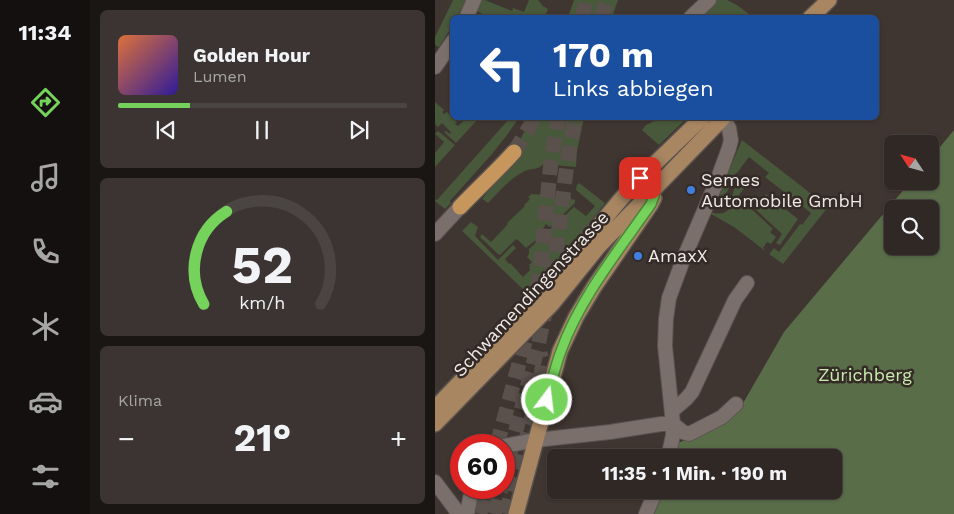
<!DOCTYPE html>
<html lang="de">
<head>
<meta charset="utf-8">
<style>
	:root { --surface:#2f2825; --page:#3b3432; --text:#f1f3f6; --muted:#a7a6a7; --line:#4a4442; --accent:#75d25b }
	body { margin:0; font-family:"Work Sans",sans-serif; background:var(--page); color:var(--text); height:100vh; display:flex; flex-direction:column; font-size:19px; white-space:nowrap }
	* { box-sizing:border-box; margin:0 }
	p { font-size:16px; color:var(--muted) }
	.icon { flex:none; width:28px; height:28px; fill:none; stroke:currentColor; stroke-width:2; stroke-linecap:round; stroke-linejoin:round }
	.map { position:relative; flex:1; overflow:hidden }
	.panel { display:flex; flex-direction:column; gap:10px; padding:10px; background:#1a1614; width:345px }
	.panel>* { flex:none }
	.hud { position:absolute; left:15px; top:15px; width:429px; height:105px; border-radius:8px; box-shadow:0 1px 4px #0004,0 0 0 1px var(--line); background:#1a4fa0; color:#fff; overflow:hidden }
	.needle { width:32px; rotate:306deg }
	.buttons { position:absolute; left:449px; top:135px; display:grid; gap:10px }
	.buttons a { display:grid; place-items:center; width:55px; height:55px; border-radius:8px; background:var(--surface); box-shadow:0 1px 4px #0004,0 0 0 1px var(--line); font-size:25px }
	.speed { position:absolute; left:15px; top:434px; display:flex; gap:10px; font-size:25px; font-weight:700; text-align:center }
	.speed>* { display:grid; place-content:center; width:65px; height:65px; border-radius:50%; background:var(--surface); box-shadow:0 1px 4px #0004,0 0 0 1px var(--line); line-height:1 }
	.speed .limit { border:8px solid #d22; background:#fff; color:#111 }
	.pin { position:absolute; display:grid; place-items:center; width:42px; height:42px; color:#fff; margin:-21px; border-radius:10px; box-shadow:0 2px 8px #0006 }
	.me { position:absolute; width:55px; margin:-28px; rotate:15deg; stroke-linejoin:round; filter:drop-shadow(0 0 4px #0008) }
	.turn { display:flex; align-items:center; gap:18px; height:105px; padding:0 20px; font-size:22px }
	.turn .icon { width:65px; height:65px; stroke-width:2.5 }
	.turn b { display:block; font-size:35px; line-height:42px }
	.big { font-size:38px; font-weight:700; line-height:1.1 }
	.panel .card { flex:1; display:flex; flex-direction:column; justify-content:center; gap:8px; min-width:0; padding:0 18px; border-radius:8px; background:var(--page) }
	.panel .dial { align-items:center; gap:0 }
	.dial svg { height:130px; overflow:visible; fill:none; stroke:var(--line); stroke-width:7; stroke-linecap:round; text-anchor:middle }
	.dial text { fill:var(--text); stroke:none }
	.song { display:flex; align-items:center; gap:15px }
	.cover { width:60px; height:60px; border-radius:8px; background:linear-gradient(135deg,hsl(20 70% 55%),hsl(250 70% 35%)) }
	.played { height:5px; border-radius:2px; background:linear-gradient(90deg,var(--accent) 25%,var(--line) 25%) }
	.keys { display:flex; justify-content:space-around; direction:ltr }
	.heat { display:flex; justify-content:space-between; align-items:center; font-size:28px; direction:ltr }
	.trip { position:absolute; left:112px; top:449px; width:295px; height:50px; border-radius:8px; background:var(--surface); box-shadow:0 1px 4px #0004,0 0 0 1px var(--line); font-weight:700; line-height:50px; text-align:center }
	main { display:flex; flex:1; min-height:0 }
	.tabs { display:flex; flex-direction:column; width:90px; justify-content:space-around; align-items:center; background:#13100f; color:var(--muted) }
	.tabs .icon { width:35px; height:35px }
	.tabs .on { color:var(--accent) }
	.tabs b { font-size:22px; color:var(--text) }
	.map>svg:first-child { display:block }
	.green { fill:#48583a }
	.forest { fill:#596d49; fill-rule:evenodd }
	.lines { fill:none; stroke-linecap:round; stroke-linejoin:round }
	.highway-tunnel { stroke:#5a504c; stroke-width:15; stroke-dasharray:15 8; stroke-linecap:butt }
	.minor-casing { stroke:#5a524f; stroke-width:16 }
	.major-casing { stroke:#5a524f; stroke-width:18 }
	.highway-casing { stroke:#5a524f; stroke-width:18 }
	.minor { stroke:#7a6f6b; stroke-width:14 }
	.major { stroke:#a88662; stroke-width:15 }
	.highway { stroke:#c6965c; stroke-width:15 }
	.route-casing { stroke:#4c883b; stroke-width:12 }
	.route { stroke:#75d25b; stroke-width:9 }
	.shop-dot { fill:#3f7fe0; stroke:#342b27; stroke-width:2 }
	.labels { text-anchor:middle; stroke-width:5; stroke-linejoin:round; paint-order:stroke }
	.poi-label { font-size:18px; fill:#f0eae7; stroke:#342b27; text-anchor:start }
	.street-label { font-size:18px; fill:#f0eae7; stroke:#342b27 }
	.park-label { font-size:18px; fill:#c9ebad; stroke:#342b27 }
</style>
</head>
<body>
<main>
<nav class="tabs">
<b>11:34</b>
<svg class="icon on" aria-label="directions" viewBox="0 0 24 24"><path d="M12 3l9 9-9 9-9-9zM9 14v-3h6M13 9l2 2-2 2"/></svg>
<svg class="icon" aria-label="music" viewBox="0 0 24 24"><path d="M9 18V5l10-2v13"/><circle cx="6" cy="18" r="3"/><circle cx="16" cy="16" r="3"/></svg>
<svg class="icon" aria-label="phone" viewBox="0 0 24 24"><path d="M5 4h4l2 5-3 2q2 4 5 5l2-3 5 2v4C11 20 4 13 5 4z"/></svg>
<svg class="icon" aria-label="climate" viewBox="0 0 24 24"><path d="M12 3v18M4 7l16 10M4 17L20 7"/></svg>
<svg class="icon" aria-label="car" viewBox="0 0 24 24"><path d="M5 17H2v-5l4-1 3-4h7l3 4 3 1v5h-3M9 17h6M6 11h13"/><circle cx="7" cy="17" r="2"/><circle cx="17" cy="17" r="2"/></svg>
<svg class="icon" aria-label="filters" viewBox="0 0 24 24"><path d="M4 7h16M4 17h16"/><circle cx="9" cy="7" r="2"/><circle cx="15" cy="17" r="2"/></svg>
</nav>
<section class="panel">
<div class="card">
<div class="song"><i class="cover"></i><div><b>Golden Hour</b><p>Lumen</p></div></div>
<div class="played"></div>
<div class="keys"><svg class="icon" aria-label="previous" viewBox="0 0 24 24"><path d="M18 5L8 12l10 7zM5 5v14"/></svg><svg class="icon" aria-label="pause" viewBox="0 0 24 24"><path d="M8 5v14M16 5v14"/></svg><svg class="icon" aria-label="next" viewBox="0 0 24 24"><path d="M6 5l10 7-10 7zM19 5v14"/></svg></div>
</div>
<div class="card dial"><svg viewBox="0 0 100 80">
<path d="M14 69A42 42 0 1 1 86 69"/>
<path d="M14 69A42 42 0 0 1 28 12" stroke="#75d25b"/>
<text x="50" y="56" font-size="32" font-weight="700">52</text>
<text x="50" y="72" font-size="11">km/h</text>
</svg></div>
<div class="card"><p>Klima</p>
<div class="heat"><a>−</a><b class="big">21°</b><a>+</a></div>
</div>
</section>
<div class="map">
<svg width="519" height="514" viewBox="0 0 519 514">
	<rect width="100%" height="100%" fill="#3f3531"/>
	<path class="green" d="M18 0H31L22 17 18 18 17 26 4 47 0 45V37Z
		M47 0H50L77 11 78 8 89 12 94 0H103L108 6 113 9 109 18 53 17 42 11Z
		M139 0H183L177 17H133Z
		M280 0H292L302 5 318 17 265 18Z
		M0 102 9 110 7 112 9 114 12 112 22 122 20 124 23 126 32 118H44L21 143 9 132 11 131 15 134 16 132 7 123 3 127 0 124Z
		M73 118H84L72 135 57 154 15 201 16 203 10 209 0 201V199L2 200 74 119Z
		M95 118H149L142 151 141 167 108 164C104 170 97 168 90 171 75 178 64 192 53 203L47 199C68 175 83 147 95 118Z
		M226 118H252L224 145 207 130 211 125Z
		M276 119H277L220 179 215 175 272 120Z
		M3 131 20 145 0 167V153L9 142 0 134Z
		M307 140 393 207 348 264 334 254 339 248 344 252 365 224 367 225 376 213 330 177 334 173 314 157 302 173H301L287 202 283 205 280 203Z
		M307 179 311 180 308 187 309 188 301 200 308 205 310 203 338 229 335 232 341 237 336 244 332 242 328 248 330 250H329L299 227 276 214V212C284 215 293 214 296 205 297 200 296 201 297 197 298 190 302 183 307 179Z
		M144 183 170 203 133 250 94 295 27 231 36 222 43 227 40 236 63 260 78 245 81 248 70 259 74 264 75 263 88 277 95 270 94 268 95 267 94 265 97 262 92 257 94 254V249L139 207 151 216 160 206 141 190 142 185Z
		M97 194 111 195V196L136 197V199L140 200V203L115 227 111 224 106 232 107 233 101 240 91 248 83 240 81 239 65 255 63 254 45 237 47 234 56 242 73 224 72 223 90 206 89 205 95 199 93 197Z
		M331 194 363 219 345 245 341 243 347 234 319 208Z"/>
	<path class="forest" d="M519 130V514H219L229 490H399V458L239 457 243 443 292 421 307 405 349 332 476 181H495V159ZM458 209H495V246H458Z"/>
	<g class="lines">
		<path class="highway-tunnel" d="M147 18 151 0
			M166 18 172 0
			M79 152 100 118
			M62 445 99 308 105 272 116 161 123 118
			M69 476 103 346 113 298 121 251 132 164 140 118
			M45 514 51 488
			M59 514 66 488
			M71 514 101 402 108 364 105 353"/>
		<g class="minor-casing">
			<path id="minor" d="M31 18 39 0
				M255 18 274 0
				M0 67 18 41
				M0 234 25 207
				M237 411 251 399 257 392 300 300 312 283
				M69 446 101 440 175 432 226 424H238L248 432 254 434 287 417 301 404
				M233 458 238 435V424L230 346 231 319 234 298 248 260 282 181 294 148 296 140 294 128 288 118
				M0 482 24 514
				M32 514 37 488
				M211 514 221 490"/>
		</g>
		<g class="major-casing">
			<path id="major" d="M375 18 394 0
				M0 408 92 312 186 199 205 178 267 118
				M0 424 117 304 164 246 288 118
				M81 514 125 351 141 317 159 287 216 204 219 198"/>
		</g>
		<g class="highway-casing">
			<path id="highway" d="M25 207C43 188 62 171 79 152"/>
		</g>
		<use href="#minor" class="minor"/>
		<use href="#major" class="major"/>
		<use href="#highway" class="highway"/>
	</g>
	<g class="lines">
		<g class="route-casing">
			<path id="route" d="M112 400C116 384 120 367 126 351 145 298 184 250 216 204L219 196V189L214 183 205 178"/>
		</g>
		<use href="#route" class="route"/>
	</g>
	<g class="shop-dot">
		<circle cx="256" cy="190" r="5"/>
		<circle cx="203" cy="256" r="5"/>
	</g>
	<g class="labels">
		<g class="poi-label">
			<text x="266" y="186">Semes<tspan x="266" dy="21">Automobile GmbH</tspan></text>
			<text x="213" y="262">AmaxX</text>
		</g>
		<g class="street-label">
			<text transform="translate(96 294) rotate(-47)" y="6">Schwamendingenstrasse</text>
		</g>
		<g class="park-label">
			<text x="430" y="381">Zürichberg</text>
		</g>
	</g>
</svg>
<div class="buttons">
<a><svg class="needle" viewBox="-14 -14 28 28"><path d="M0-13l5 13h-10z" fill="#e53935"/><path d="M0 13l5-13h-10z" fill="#a7a6a7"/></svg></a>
<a><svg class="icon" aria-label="search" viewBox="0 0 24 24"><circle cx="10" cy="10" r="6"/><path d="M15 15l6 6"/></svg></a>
</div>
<div class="speed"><div class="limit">60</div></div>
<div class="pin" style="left:205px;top:178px;background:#d93025"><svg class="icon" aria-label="arrive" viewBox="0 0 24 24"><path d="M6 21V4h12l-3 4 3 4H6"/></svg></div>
<svg class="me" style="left:112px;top:400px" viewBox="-20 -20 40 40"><circle r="17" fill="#75d25b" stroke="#fff" stroke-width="3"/><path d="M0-11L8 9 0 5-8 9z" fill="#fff"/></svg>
<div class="trip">11:35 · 1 Min. · 190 m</div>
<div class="hud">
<div class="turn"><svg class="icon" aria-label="left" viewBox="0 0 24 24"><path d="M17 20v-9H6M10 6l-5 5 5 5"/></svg><div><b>170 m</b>Links abbiegen</div></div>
</div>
</div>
</main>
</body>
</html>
